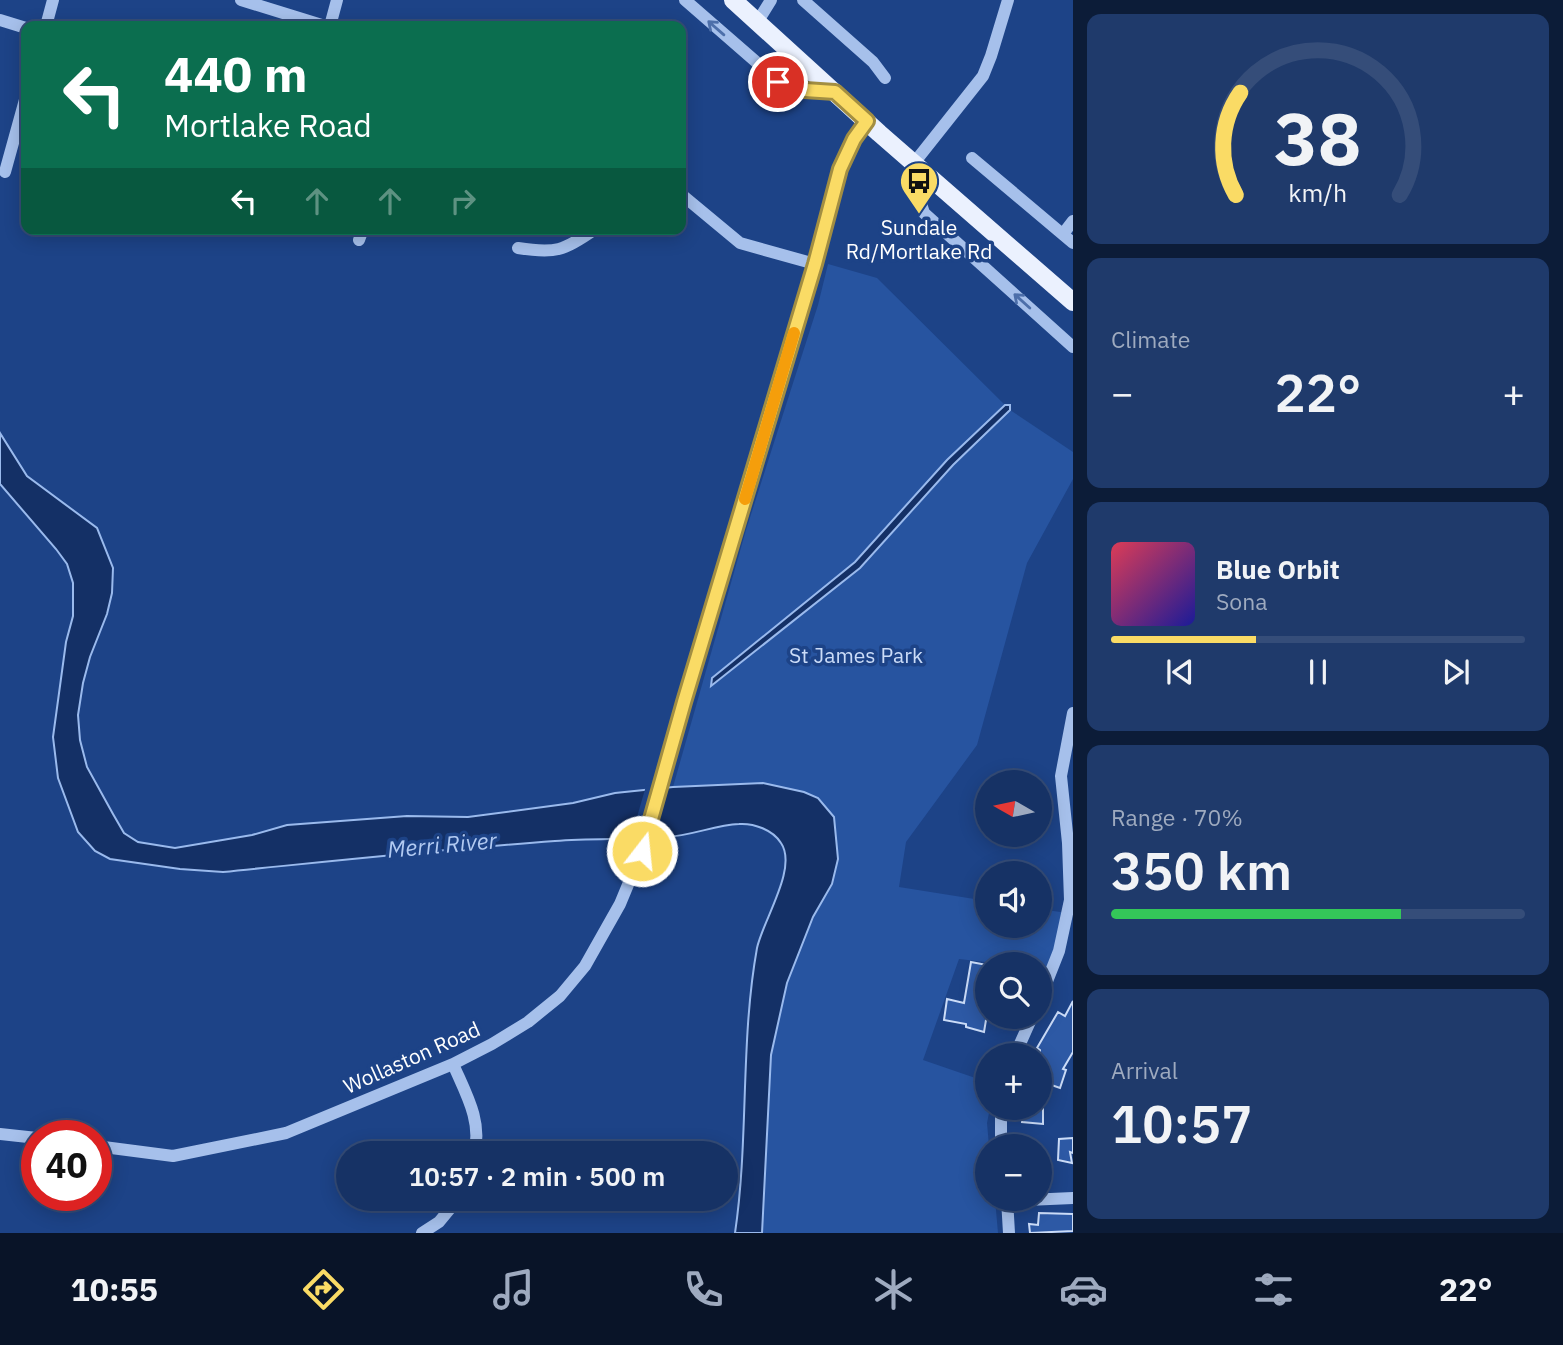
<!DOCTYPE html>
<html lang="en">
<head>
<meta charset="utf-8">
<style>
	:root { --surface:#163265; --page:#1f3a6b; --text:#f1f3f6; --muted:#9eaabf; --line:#354d79; --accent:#fadb65 }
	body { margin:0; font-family:"IBM Plex Sans",sans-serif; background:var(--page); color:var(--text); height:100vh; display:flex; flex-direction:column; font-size:26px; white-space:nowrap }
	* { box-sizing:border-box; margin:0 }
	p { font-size:23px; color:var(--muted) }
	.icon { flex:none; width:38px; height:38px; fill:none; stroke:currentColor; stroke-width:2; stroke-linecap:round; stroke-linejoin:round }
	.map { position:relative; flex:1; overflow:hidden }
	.side { display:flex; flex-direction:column; gap:14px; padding:14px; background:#0c1c38; width:490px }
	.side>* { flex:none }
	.hud { position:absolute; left:21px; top:21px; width:665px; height:214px; border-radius:14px; box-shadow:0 4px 18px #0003,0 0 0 2px var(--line); background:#0b6e4f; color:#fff; overflow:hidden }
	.needle { width:46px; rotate:279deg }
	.controls { position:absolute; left:975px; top:770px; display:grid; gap:14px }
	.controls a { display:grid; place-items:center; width:77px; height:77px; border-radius:50%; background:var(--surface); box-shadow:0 4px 18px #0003,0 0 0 2px var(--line); font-size:35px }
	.speed { position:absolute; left:21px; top:1120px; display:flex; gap:14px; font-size:35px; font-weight:700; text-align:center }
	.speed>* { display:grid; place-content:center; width:91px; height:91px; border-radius:50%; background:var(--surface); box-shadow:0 4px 18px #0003,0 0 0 2px var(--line); line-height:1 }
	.speed .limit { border:10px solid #d22; background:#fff; color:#111 }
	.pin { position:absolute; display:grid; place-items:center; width:60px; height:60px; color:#fff; margin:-30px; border:4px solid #fff; border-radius:50%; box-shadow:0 2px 7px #0007 }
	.me { position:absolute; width:77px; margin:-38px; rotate:16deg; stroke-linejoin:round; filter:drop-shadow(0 0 5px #0008) }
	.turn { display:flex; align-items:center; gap:24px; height:147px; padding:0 28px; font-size:32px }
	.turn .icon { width:91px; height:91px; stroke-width:2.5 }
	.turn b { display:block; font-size:49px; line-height:60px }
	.lanes { display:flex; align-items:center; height:66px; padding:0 28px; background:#0003; justify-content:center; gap:35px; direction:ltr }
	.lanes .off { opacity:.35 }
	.big { font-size:52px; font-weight:600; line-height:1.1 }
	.side .card { flex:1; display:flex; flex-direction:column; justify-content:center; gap:10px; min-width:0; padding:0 24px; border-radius:14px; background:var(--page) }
	.side .dial { align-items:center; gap:0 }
	.dial svg { height:182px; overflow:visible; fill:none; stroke:var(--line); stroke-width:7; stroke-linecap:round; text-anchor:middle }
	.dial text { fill:var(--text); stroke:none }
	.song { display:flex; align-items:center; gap:21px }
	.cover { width:84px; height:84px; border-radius:10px; background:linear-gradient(135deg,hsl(350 70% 55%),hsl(240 70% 35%)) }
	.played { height:7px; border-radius:4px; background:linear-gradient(90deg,var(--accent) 35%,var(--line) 35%) }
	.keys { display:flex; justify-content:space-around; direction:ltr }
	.heat { display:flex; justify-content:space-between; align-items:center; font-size:38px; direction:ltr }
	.charge { height:10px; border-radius:5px; background:linear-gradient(90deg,#34c759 70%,var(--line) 0) }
	.trip { position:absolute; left:336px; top:1141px; width:402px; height:70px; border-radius:35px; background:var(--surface); box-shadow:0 4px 18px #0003,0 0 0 2px var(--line); font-weight:600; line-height:70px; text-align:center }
	.dock { display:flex; height:112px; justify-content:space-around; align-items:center; background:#091428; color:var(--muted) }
	.dock .icon { width:49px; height:49px }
	.dock .selected { color:var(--accent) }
	.dock b { font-size:32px; color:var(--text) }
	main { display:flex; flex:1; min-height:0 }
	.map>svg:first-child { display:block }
	.green { fill:#2754a0 }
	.water { fill:#143066; stroke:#9abaed; stroke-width:2 }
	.pier { fill:#1d4387 }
	.building { fill:#2d59a5; stroke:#cbdcf8; stroke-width:2 }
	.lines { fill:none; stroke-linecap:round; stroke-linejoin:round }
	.minor { stroke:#a6c0eb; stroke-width:12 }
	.major { stroke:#ebf1fe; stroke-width:18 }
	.oneway { stroke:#4d6faa }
	.route-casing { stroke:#a28e42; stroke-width:18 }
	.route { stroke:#fadb65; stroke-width:12 }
	.slow { stroke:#f59e0b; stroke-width:12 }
	.labels { text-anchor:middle; stroke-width:7; stroke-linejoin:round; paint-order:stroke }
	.poi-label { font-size:21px; fill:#fff; stroke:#1d4387 }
	.park-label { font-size:21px; fill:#cbdcf8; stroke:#1d4387 }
	.street-label { font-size:21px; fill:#fff; stroke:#1d4387 }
	.water-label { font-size:23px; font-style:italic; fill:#b2caf2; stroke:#1d4387 }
</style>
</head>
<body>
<main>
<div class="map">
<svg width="1073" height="1233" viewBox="0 0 1073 1233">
	<rect width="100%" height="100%" fill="#1d4387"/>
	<path class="green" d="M828 264 877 278 1010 410 1073 452V479L1027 563 977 745 906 842 899 887 987 901V926H1040V909L1067 913 1051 970 1040 969V964H1003L959 959 923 1060 987 1082V1108H990L987 1123 989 1146H987V1199H995L998 1233H762C764 1174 763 1114 771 1056 779 995 802 936 832 884L762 783 673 787 746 530 818 305Z"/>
	<path class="water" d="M1005 405H1010V410L953 465 860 568 711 686 712 678 855 562 947 460Z
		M0 433 27 476 97 528 113 568 112 593 107 614 90 657 83 683 78 715 80 740 87 767 113 814 124 833 138 842 175 848 252 835 287 825 407 816 468 817 573 803 615 793 673 787 763 783 804 792 818 798 834 817 838 859 832 884 813 917 787 983 771 1055 762 1233H735C749 1139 740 1042 757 948 763 920 798 868 781 843 773 830 754 823 739 824 715 825 691 836 666 837 629 840 592 838 555 841 444 849 333 861 223 872L180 869 110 859 95 851 78 832 58 778 53 737 66 642 73 616V583L67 564 56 549 0 484Z"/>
	<path class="pier" d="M666 784 650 841H630L646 786Z"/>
	<path class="building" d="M971 962 987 965V1014L984 1032 966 1027V1024L944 1020 947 999 964 1003Z
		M1073 1001V1052L1063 1069 1066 1070 1060 1088 1040 1081V1050L1037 1048 1058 1012 1065 1016Z
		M1023 1108H1043V1124L1022 1122Z
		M1073 1138V1153L1070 1152 1072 1163 1058 1160 1059 1139Z
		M1039 1213 1073 1214V1231L1030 1233 1029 1224 1038 1225Z"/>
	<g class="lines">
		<path class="minor" d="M241 0 325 26
			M685 0 785 87 799 91 835 92
			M803 0 873 62 885 78
			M0 20 26 28
			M758 21 771 0
			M46 26 53 0
			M330 26 337 0
			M972 158 1073 243
			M914 163 983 76 991 56 1008 0
			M923 171 918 195 924 213 1073 347
			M5 172 26 96
			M681 194 740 243 815 264
			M1063 234 1073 221
			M359 240 363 229
			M518 248C555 254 564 251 595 229
			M1040 999 1059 951 1070 900 1068 843 1061 776 1073 713
			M1015 1055 1032 1017
			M453 1064C465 1092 483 1122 474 1153
			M1001 1108V1146
			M0 1134 37 1138
			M96 1146 173 1156 286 1133 453 1064 492 1044 528 1022 560 996 585 966 620 904 642 851 815 264C828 215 835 162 867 121
			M1007 1199 1009 1233
			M1007 1201 1073 1198
			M422 1233 439 1222 458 1199"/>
		<path class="major" d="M733 0 879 133 1073 302"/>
	</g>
	<defs><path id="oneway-shaft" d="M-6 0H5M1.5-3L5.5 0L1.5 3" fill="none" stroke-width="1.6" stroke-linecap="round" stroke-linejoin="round" transform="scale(1.75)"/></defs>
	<g class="oneway">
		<use href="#oneway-shaft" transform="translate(716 28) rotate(-139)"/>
		<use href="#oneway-shaft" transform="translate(1022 301) rotate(-138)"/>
	</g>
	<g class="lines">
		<g class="route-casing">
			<path id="route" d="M642 851 684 702 815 264 840 169 854 139 867 121 835 92 790 89 778 82"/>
		</g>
		<use href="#route" class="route"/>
		<path class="slow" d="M745 499 794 333"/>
	</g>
	<defs>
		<g id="bus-pin" transform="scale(2.0125)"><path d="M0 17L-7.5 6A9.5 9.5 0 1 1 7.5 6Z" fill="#fadb65" stroke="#1d4387"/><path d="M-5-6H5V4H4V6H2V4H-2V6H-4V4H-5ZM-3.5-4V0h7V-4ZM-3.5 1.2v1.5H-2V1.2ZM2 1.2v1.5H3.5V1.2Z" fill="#111"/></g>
	</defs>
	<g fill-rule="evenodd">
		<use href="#bus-pin" x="919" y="181"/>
	</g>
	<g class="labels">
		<g class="poi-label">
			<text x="919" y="235">Sundale<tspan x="919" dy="24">Rd/Mortlake Rd</tspan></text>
		</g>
		<g class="park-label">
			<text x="856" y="663">St James Park</text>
		</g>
		<g class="street-label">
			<text transform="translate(412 1058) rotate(-24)" y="7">Wollaston Road</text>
		</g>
		<g class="water-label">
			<text transform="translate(442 845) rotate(-5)" y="8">Merri River</text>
		</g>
	</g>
</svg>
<div class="controls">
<a><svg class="needle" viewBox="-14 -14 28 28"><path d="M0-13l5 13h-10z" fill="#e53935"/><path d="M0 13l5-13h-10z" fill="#9eaabf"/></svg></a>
<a><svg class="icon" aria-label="sound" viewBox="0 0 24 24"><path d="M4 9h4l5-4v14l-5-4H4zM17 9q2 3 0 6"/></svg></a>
<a><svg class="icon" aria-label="search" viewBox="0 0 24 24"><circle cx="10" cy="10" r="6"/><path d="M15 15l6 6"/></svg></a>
<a>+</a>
<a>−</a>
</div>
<div class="speed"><div class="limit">40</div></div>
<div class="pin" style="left:778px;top:82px;background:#d93025"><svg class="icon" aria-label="arrive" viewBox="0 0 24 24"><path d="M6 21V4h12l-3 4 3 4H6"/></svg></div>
<svg class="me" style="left:642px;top:851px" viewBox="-20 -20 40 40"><circle r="17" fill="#fadb65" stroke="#fff" stroke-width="3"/><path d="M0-11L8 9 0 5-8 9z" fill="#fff"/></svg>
<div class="trip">10:57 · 2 min · 500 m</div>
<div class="hud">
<div class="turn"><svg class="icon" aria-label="left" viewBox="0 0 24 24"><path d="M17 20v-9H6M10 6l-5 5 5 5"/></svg><div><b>440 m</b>Mortlake Road</div></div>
<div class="lanes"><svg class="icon" aria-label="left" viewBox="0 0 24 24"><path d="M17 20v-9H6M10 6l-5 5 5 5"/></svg><svg class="icon off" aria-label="ahead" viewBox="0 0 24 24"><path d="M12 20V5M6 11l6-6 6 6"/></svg><svg class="icon off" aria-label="ahead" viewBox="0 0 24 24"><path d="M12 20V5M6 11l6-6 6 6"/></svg><svg class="icon off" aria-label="right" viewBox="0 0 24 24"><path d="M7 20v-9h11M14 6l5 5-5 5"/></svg></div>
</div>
</div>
<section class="side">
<div class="card dial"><svg viewBox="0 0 100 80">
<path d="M14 69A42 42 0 1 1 86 69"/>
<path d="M14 69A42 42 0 0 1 16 24" stroke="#fadb65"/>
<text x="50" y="56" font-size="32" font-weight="700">38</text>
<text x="50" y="72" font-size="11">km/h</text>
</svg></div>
<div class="card"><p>Climate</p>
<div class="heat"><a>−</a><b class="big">22°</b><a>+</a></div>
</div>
<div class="card">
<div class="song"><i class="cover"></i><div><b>Blue Orbit</b><p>Sona</p></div></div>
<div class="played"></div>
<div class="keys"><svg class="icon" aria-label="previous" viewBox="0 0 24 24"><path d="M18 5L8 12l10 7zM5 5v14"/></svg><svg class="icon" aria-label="pause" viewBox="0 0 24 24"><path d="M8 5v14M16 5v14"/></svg><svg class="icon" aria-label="next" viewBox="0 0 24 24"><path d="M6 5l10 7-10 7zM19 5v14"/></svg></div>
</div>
<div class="card"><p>Range · 70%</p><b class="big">350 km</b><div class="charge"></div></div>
<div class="card"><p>Arrival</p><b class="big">10:57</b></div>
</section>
</main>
<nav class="dock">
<b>10:55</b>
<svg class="icon selected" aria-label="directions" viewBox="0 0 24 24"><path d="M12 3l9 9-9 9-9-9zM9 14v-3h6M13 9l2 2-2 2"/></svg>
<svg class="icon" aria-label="music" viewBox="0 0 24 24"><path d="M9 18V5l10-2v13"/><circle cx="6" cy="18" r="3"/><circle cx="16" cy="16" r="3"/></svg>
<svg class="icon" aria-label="phone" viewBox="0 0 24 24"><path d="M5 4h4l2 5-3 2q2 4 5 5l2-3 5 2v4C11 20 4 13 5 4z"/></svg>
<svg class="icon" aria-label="climate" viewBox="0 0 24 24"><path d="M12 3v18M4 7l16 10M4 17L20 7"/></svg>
<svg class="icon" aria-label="car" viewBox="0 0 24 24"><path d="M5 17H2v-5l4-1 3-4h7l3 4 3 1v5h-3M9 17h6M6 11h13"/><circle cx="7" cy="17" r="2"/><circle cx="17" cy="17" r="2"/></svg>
<svg class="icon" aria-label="filters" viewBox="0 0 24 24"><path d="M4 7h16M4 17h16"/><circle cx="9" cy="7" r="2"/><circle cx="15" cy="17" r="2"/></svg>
<b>22°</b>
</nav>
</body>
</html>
